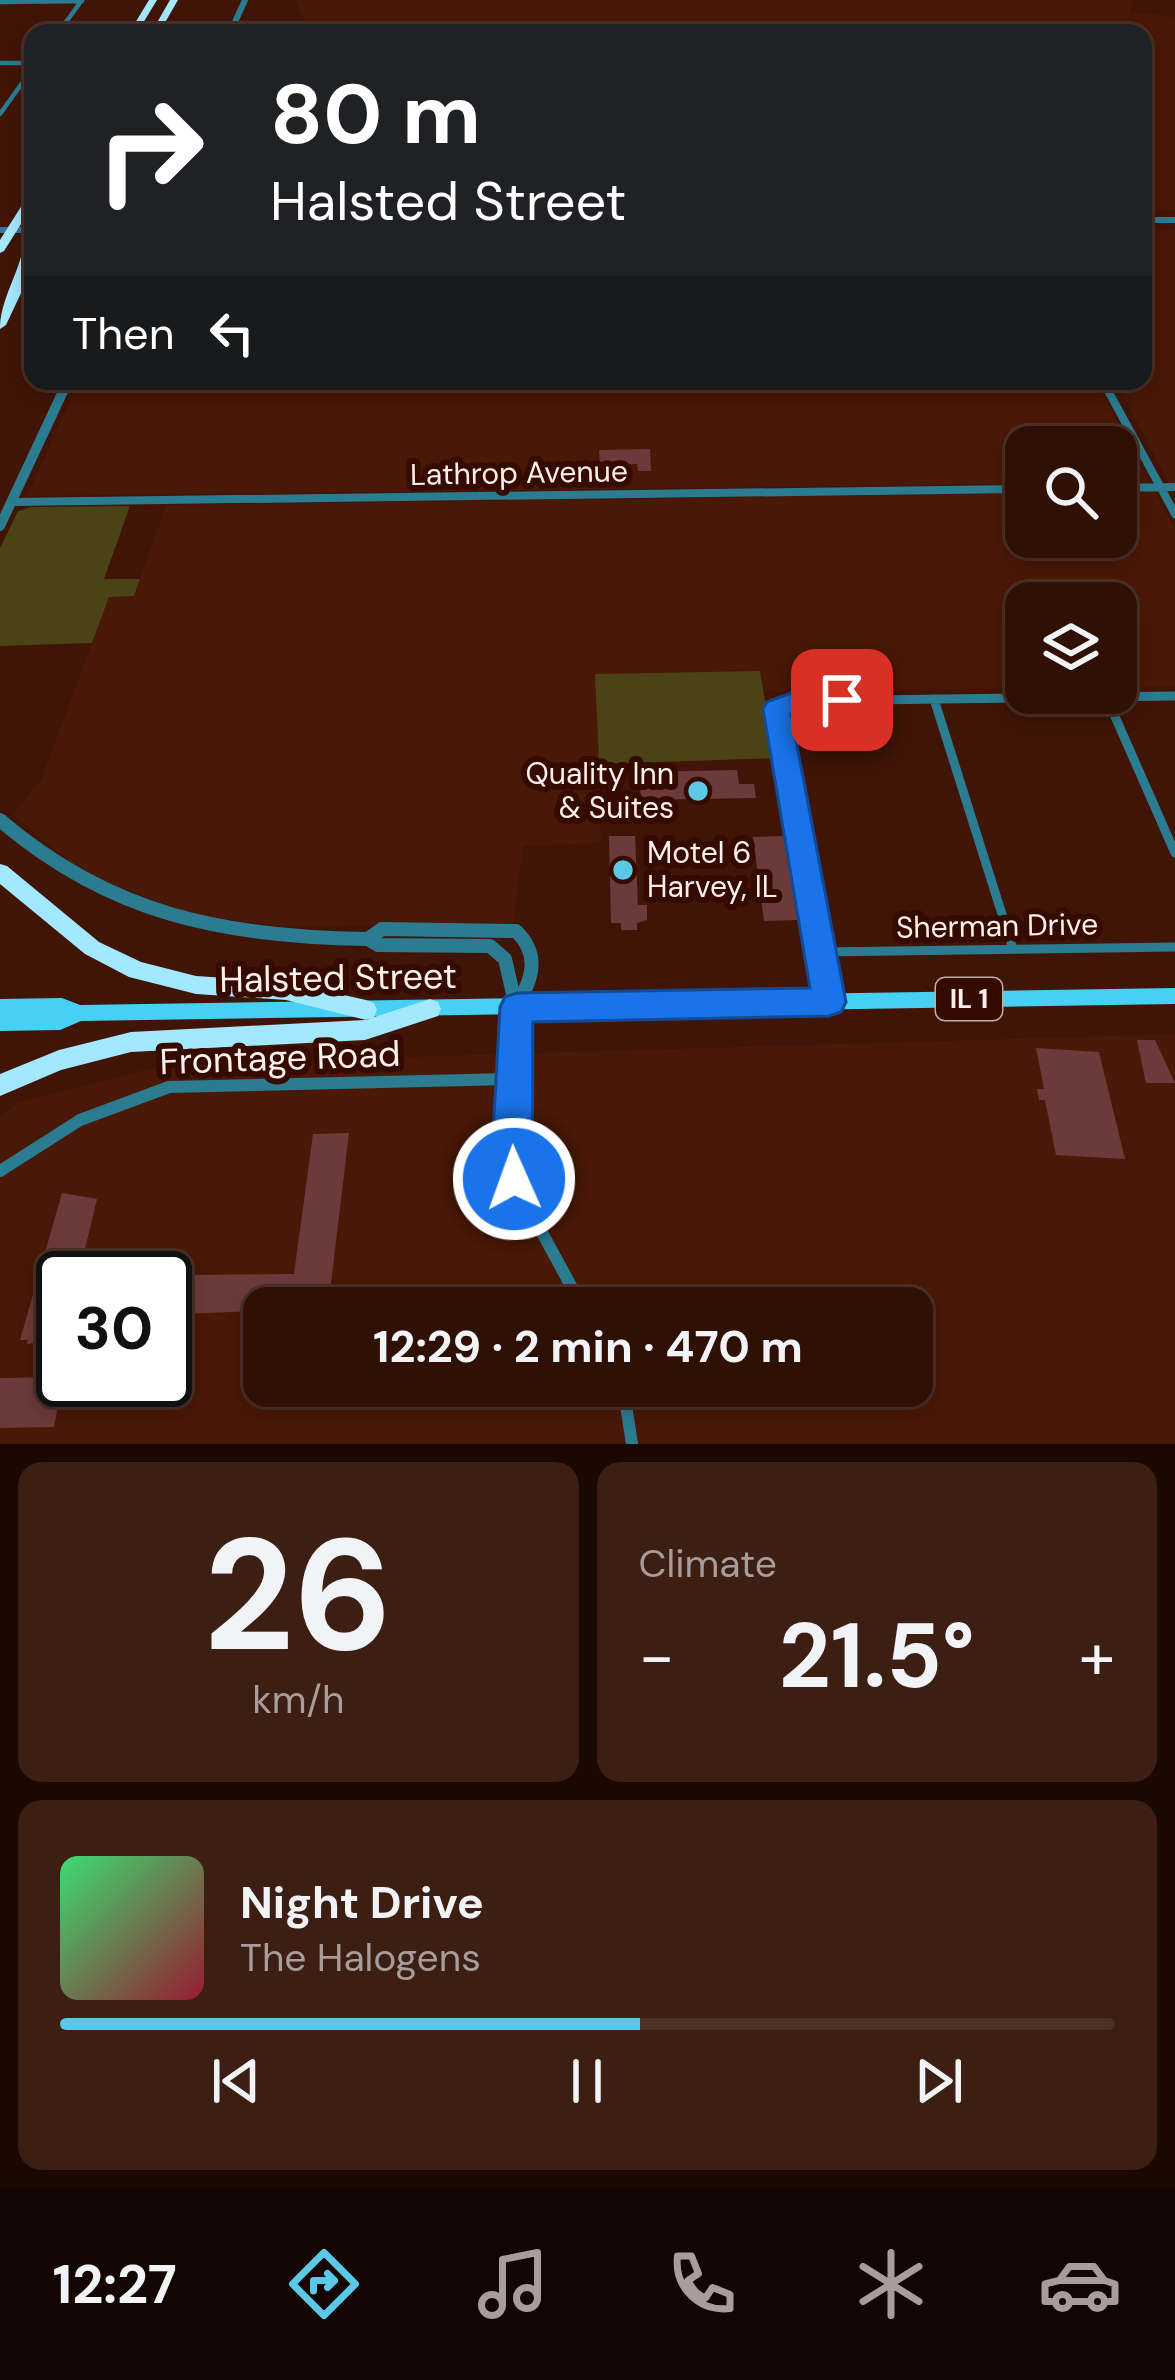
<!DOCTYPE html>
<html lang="en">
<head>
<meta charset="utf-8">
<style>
	:root { --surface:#301005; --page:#3c1e13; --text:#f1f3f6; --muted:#a89d9a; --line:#4b3027; --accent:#5ac8e6 }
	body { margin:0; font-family:"DM Sans",sans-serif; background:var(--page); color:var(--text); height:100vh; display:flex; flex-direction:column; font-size:45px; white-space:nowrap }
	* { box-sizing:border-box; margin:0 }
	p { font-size:39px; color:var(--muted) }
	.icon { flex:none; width:66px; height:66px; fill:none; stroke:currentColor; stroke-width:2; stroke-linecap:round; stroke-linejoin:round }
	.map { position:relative; height:1444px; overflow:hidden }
	.details { display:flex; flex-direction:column; gap:18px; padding:18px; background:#1a0903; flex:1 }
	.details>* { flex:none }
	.top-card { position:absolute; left:24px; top:24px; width:1128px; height:366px; border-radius:24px; box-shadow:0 6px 18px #0003,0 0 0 3px var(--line); background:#202124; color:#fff; overflow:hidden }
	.fabs { position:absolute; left:1005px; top:426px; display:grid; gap:24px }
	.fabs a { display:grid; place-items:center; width:132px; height:132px; border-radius:24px; background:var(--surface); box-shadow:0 6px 18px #0003,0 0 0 3px var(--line); font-size:60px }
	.speed { position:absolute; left:36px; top:1251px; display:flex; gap:24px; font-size:60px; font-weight:700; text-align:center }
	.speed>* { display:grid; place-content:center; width:156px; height:156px; border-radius:50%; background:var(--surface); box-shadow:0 6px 18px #0003,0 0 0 3px var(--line); line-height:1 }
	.speed .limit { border:6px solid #111; border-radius:18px; background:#fff; color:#111 }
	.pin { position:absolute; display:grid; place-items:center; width:102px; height:102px; color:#fff; margin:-51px; border-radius:24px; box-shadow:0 6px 18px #0006 }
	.me { position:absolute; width:132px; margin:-66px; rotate:358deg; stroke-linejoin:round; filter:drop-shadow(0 0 9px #0008) }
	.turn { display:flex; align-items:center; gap:42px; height:252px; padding:0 48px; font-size:54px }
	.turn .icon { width:156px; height:156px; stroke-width:2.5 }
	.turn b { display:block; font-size:84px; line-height:102px }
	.then { display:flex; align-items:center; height:114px; padding:0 48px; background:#0003; gap:24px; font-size:45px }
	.big { font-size:90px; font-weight:700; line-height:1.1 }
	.details .widget { flex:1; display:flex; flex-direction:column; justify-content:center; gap:18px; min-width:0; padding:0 42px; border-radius:24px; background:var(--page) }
	.details .dial { align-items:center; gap:0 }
	.dial b { font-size:156px; line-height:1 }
	.song { display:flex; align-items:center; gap:36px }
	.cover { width:144px; height:144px; border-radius:18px; background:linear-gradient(135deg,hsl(140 70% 55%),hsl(350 70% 35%)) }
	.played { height:12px; border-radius:6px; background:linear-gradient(90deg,var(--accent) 55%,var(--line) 55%) }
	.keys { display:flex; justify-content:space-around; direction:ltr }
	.heat { display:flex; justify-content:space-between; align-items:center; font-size:66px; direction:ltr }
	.details .tiles { flex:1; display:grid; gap:18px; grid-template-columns:1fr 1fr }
	.widget:last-child { grid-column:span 2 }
	.trip { position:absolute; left:243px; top:1287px; width:690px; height:120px; border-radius:24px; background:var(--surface); box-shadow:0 6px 18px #0003,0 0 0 3px var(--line); font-weight:700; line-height:120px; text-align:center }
	.tab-bar { display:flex; height:192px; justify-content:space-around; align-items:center; background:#130602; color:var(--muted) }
	.tab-bar .icon { width:84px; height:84px }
	.tab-bar .on { color:var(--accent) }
	.tab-bar b { font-size:54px; color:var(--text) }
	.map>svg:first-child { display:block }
	.built { fill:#4a1806; fill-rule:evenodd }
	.green { fill:#4b4215 }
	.building { fill:#6c3a3b }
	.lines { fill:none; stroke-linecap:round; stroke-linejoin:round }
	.minor-far4 { stroke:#2b7c91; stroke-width:4.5 }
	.minor-far3 { stroke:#2b7c91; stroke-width:6 }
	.minor-far2 { stroke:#2b7c91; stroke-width:8 }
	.minor-far1 { stroke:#2b7c91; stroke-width:9 }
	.minor { stroke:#2b7c91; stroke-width:12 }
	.tertiary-far3 { stroke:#2b7c91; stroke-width:6 }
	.tertiary-far2 { stroke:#2b7c91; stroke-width:8 }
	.tertiary-far1 { stroke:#2b7c91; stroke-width:10 }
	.tertiary { stroke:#2b7c91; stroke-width:14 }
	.primary { fill:#46d0f3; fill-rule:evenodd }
	.motorway { fill:#a4e8fd; fill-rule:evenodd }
	.rail-casing { stroke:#ddcbc6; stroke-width:6 }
	.rail { stroke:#350b00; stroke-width:3; stroke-dasharray:4.5; stroke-linecap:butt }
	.route { fill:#1a73e8; stroke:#114b97; stroke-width:3 }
	.poi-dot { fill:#5ac8e6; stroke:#350b00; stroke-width:4.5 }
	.labels { text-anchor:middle; stroke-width:12; stroke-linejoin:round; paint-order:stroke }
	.shield { fill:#350b00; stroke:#c0aba5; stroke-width:3 }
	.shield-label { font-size:27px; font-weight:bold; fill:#fcefec }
	.street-label { font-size:30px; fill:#fcefec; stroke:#350b00 }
	.poi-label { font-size:30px; fill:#fcefec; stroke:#350b00; text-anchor:end }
	.near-street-label { font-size:36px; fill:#fcefec; stroke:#350b00 }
</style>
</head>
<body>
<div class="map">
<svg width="1175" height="1444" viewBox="0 0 1175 1444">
	<rect width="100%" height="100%" fill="#401507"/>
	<path class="built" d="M295 0H1133L1130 12 1175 17V210H1143V33H325L304 21Z
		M1175 229V484H1169L1116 381H1143V230Z
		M79 381H1096L1150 483H1116V447H1026V484L27 496Z
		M1116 492H1155L1175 529V686L1116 687V603H1026V688L764 691 760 672 596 674 601 843 523 846 513 923 285 927 194 915 81 872 13 815 42 778 109 597 134 596 166 505 1026 493V537H1116Z
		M1175 1034V1444H0V1118L17 1103 168 1064ZM63 1278H165V1380H63ZM264 1308H912V1386H264Z"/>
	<path class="green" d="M130 506 104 579H140L134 596 109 597 92 643 0 646V548L18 511 31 507Z
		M760 671 775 758 599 764 595 674Z"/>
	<path class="building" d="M650 449 651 471H638L637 464 600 465 599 450Z
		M737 770 739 784H754L756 798 641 800 639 772Z
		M609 836H635L638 905H647V920L637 923V930H621V923H611Z
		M784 836 797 920 764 921 753 837Z
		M1137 1040H1155L1175 1083H1146Z
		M1036 1048 1099 1052 1125 1159 1056 1155 1045 1100H1039L1037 1089H1044Z
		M349 1133 328 1308 182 1314 189 1275 294 1274 313 1134Z
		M62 1193 97 1199 78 1278H63V1339L27 1344 28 1340H20Z
		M63 1377 54 1427 0 1428V1378Z"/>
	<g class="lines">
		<path class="minor-far4" d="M0 2 82 1
			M58 33 82 0
			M0 63H33
			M0 114 33 68"/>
		<path class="minor-far3" d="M1143 220H1175
			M0 230H33
			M1103 381 1107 388"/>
		<path class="minor-far2" d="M1105 385 1175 514
			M1116 488 1175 487
			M12 502 1026 489"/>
		<path class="minor-far1" d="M1106 696 1175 853
			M934 699 1013 949
			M821 952 1175 947
			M829 1001 777 709 796 701 1175 696"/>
		<path class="minor" d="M516 1008 513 1179 583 1308
			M0 1171 80 1120 169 1087 512 1079
			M623 1386 632 1444"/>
		<path class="tertiary-far3" d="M230 33 245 0"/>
		<path class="tertiary-far2" d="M65 388 68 381"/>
		<path class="tertiary-far1" d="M0 526 66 385"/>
		<path class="tertiary" d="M0 820C111 915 225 937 368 939L378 945 490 946 505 959 516 1007
			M368 939 382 929 516 931C541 955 532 980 516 1007"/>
		<path class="primary" d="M1175 988V1004L81 1021 60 1030 0 1031V999L62 998 80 1005Z"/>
		<path class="motorway" d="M149 0H157L137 33H129Z
			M170 0H178L159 33H151Z
			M33 193V205L4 251 0 253V240L29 194Z
			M33 246 30 274 6 325 0 329C0 301 17 277 23 249Z
			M0 864 7 866 99 942 141 962 196 976 286 982 366 1000 374 1003 377 1010 374 1017 366 1020 286 1000 196 994 129 977 85 954 0 884Z
			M430 999 438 1002 441 1009 438 1016 365 1040 131 1052 61 1070 0 1096V1074L59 1050 131 1032 365 1020Z"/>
		<g class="rail-casing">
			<path id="rail" d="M294 387 296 381
				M344 388 345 381"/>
		</g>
		<use href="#rail" class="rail"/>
	</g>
	<path class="route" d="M796 691H842L855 700 842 710 791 714 846 1002 841 1012 829 1016 533 1022C532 1054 535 1171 526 1192L514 1197 501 1192 492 1152 500 1007 505 997 517 993 810 988 763 709 767 702Z"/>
	<g class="poi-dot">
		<circle cx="698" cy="791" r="12"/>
		<circle cx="623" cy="870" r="12"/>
	</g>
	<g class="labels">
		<rect class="shield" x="936" y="978" width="66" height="42" rx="9"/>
		<g class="shield-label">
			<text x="969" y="1008">IL 1</text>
		</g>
		<g class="street-label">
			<text transform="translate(519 473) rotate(-1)" y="10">Lathrop Avenue</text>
			<text transform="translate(997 926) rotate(-1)" y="10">Sherman Drive</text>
		</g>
		<g class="poi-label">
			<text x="674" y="784">Quality Inn<tspan x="674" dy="34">&amp; Suites</tspan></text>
			<text x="647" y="863" text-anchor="start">Motel 6<tspan x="647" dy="34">Harvey, IL</tspan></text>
		</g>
		<g class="near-street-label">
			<text transform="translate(338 977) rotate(-1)" y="13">Halsted Street</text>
			<text transform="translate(280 1057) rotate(-2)" y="13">Frontage Road</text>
		</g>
	</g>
</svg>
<div class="fabs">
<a><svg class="icon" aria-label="search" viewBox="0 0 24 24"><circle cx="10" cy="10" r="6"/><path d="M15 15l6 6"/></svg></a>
<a><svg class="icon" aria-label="layers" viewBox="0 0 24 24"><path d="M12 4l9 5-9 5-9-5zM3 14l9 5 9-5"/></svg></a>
</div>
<div class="speed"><div class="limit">30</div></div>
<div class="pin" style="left:842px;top:700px;background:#d93025"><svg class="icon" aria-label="arrive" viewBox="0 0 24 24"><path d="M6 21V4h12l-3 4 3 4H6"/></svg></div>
<svg class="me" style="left:514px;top:1179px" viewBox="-20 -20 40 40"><circle r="17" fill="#1a73e8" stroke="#fff" stroke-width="3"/><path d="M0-11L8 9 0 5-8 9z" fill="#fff"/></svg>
<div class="trip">12:29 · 2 min · 470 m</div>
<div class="top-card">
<div class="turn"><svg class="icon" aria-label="right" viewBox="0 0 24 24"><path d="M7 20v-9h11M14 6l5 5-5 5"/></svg><div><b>80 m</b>Halsted Street</div></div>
<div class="then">Then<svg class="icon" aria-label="left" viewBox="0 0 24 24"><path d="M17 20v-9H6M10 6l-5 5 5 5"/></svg></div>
</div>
</div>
<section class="details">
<div class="tiles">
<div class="widget dial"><b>26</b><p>km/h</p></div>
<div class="widget"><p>Climate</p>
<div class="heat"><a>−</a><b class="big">21.5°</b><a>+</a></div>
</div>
<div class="widget">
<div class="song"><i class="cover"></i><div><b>Night Drive</b><p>The Halogens</p></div></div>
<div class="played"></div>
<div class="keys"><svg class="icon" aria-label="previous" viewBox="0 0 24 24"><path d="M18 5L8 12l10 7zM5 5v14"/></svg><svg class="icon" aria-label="pause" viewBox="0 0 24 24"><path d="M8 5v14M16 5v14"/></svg><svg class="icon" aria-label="next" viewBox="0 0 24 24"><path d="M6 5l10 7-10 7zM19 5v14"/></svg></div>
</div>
</div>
</section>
<nav class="tab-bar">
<b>12:27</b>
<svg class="icon on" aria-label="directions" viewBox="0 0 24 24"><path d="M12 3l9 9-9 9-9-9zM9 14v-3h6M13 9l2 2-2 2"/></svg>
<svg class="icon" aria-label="music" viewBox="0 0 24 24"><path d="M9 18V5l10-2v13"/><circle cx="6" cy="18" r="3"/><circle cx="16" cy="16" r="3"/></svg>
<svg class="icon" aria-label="phone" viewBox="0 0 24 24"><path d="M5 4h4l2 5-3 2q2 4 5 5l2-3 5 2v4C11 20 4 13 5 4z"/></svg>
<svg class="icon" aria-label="climate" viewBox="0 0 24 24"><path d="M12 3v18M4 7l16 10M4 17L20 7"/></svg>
<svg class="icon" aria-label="car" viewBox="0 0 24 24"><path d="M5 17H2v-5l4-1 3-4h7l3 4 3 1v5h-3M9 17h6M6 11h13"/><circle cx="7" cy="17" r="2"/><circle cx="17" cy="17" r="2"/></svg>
</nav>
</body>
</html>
